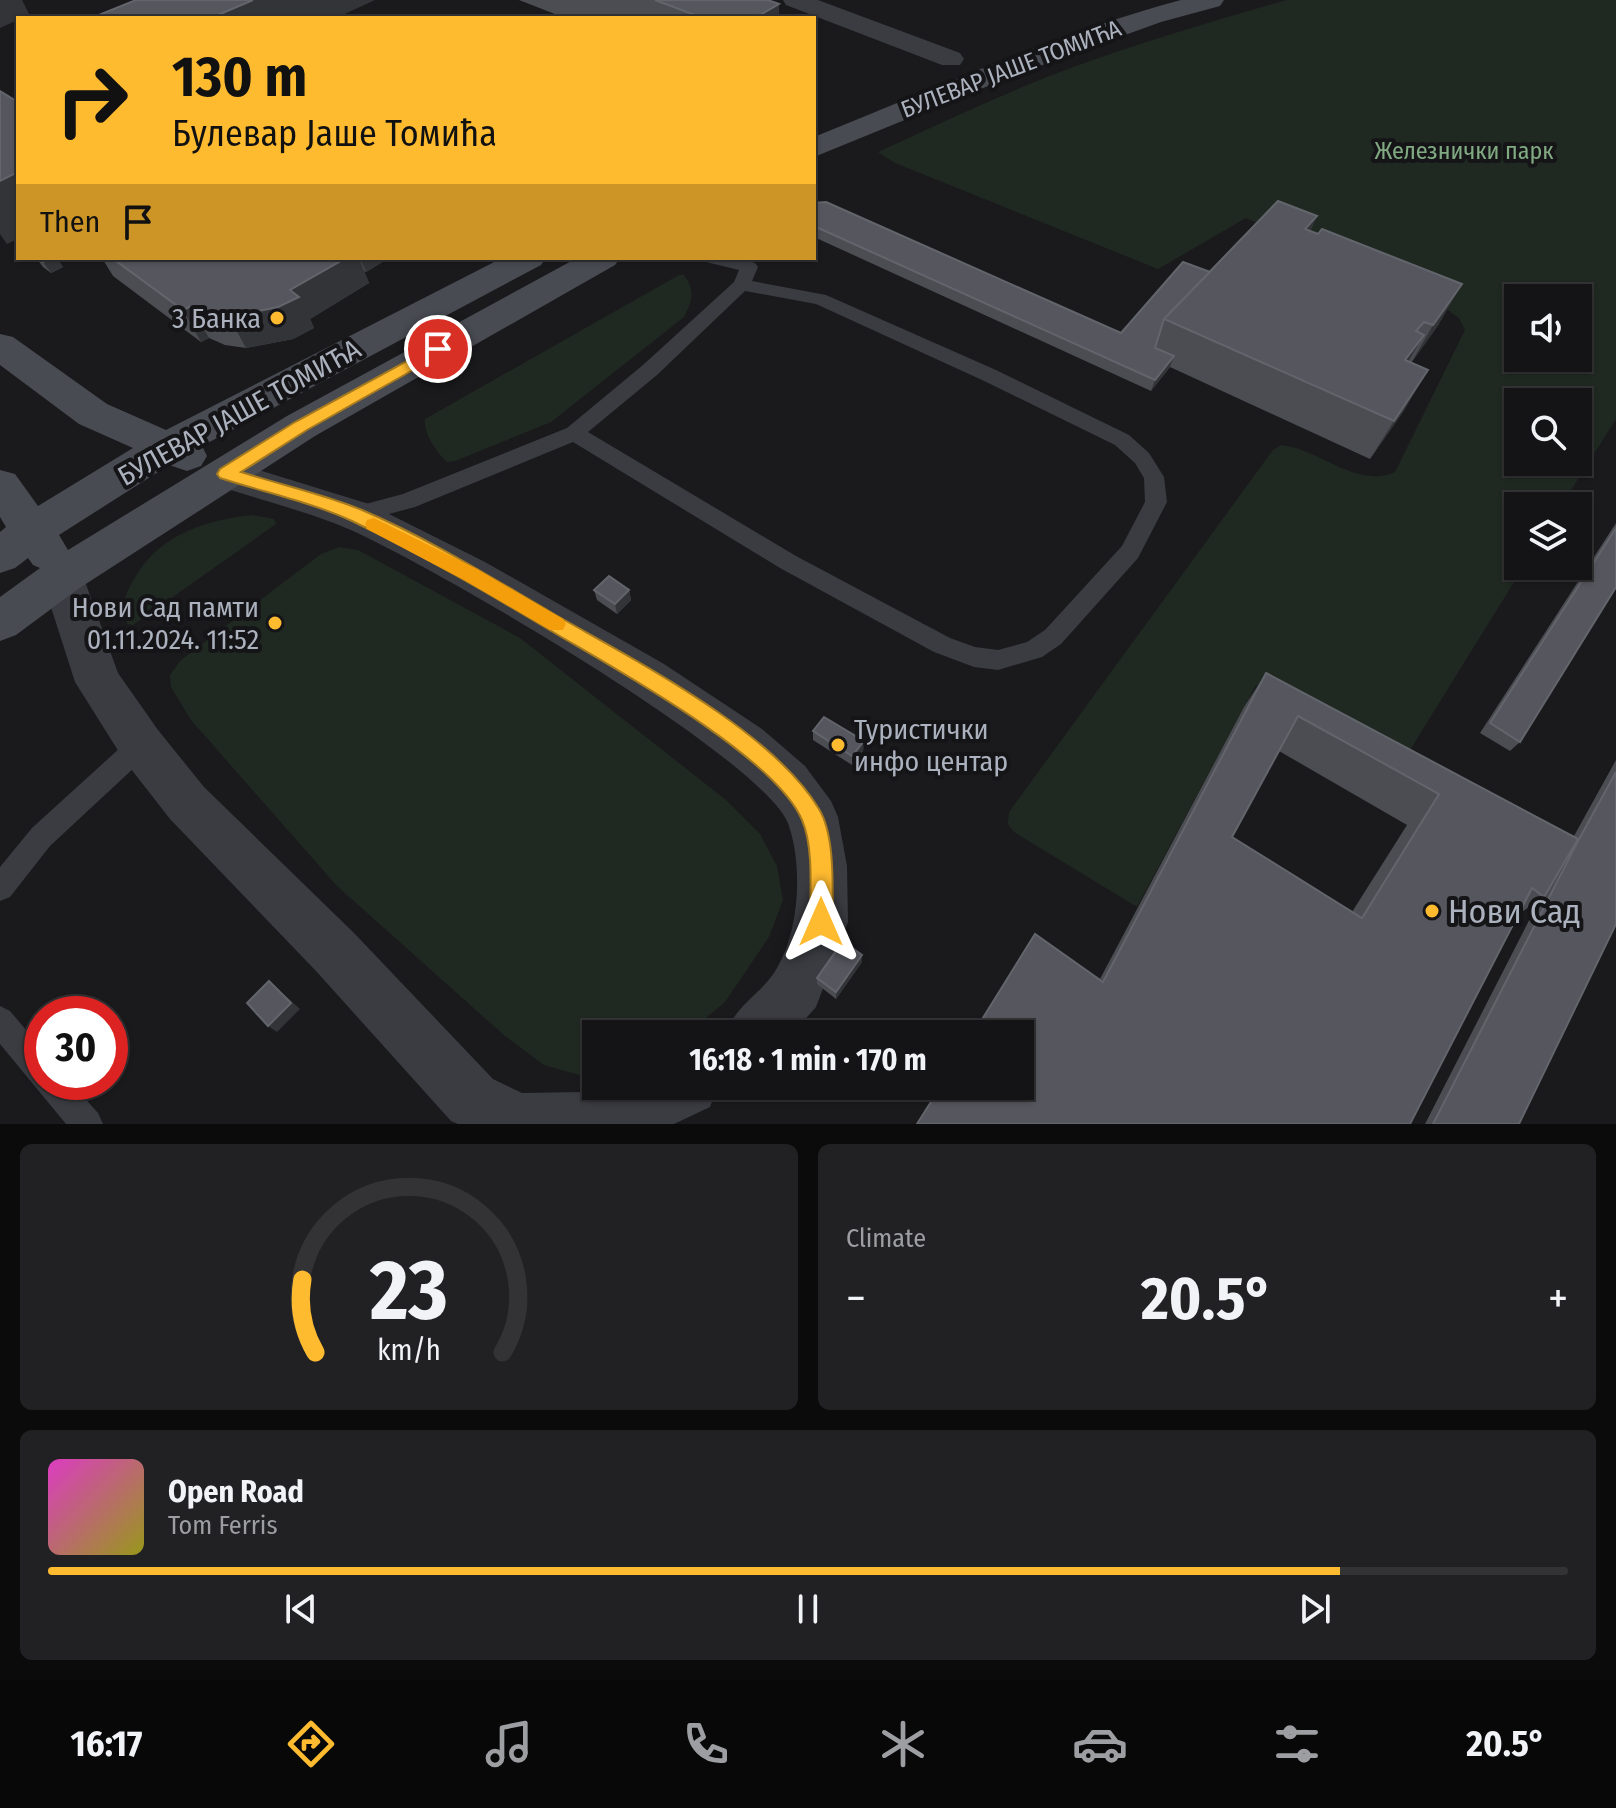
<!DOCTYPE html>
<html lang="en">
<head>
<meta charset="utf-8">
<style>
	:root { --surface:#141416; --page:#212123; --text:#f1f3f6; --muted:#9d9ea1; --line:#333335; --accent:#ffbb30 }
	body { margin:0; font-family:"Fira Sans Condensed",sans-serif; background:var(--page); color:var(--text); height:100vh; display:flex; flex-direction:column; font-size:30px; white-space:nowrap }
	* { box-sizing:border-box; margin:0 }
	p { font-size:26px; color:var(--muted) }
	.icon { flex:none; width:44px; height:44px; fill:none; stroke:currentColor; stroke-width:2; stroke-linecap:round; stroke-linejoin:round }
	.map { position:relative; height:1124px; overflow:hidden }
	.side { display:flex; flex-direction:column; gap:20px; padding:20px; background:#0b0b0c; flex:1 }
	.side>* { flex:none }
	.banner { position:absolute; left:16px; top:16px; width:800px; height:244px; border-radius:0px; box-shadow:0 2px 6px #0004,0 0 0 2px var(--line); background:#ffbb30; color:#111; overflow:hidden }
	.fabs { position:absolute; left:1504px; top:284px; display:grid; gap:16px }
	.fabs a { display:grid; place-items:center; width:88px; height:88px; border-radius:0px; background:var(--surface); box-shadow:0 2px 6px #0004,0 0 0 2px var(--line); font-size:40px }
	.speed { position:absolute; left:24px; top:996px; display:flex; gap:16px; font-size:40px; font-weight:700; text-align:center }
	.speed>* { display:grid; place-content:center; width:104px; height:104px; border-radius:50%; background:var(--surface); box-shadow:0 2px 6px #0004,0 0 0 2px var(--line); line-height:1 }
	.speed .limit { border:12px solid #d22; background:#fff; color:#111 }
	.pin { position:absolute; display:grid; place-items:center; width:68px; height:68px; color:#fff; margin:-34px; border:4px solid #fff; border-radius:50%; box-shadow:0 2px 8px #0007 }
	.me { position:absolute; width:88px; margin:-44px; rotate:0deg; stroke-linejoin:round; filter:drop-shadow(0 0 6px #0008) }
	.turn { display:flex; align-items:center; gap:28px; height:168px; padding:0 24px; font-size:36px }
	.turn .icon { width:104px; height:104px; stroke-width:2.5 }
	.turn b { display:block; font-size:56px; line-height:68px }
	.then { display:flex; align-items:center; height:76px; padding:0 24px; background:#0003; gap:16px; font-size:30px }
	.big { font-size:60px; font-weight:700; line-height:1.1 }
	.side .tile { flex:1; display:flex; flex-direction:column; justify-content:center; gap:12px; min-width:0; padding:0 28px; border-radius:12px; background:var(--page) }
	.side .dial { align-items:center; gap:0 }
	.dial svg { height:208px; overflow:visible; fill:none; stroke:var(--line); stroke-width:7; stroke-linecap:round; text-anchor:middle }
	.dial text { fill:var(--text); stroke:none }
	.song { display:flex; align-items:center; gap:24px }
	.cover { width:96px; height:96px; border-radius:12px; background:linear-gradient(135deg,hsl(310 70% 55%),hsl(60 70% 35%)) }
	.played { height:8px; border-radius:4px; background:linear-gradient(90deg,var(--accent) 85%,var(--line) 85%) }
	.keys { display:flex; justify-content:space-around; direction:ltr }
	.heat { display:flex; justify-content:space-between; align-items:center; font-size:44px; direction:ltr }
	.side .tiles { flex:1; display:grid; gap:20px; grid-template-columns:1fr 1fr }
	.tile:last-child { grid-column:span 2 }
	.trip { position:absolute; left:582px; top:1020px; width:452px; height:80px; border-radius:0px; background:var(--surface); box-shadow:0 2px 6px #0004,0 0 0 2px var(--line); font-weight:700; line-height:80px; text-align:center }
	.tabs { display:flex; height:128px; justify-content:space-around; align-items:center; background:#080809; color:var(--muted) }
	.tabs .icon { width:56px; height:56px }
	.tabs .on { color:var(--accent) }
	.tabs b { font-size:36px; color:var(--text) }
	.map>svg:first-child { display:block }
	.green { fill:#1f2921; fill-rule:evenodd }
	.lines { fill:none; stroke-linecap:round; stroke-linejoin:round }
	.service { fill:#3a3c42; fill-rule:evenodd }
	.minor { fill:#3a3c42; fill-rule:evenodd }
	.secondary { fill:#484b52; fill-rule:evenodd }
	.wall { fill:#4b4d52; fill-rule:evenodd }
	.shaded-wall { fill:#333438 }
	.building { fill:#56575e; stroke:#63656c; stroke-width:2; fill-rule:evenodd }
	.route { fill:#ffbb30; stroke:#a67a1f; stroke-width:2 }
	.slow { fill:#f59e0b }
	.poi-dot { fill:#ffbb30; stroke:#151518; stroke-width:3 }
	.labels { text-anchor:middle; stroke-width:8; stroke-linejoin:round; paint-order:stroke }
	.far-street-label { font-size:24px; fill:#abb1bd; stroke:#151518 }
	.far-park-label { font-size:24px; fill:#81aa83; stroke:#151518 }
	.poi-label { font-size:28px; fill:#abb1bd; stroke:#151518; text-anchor:end }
	.street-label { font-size:28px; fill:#abb1bd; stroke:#151518 }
	.near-poi-label { font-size:34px; fill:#abb1bd; stroke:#151518; text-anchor:start }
</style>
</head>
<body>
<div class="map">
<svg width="1616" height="1124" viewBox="0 0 1616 1124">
	<rect width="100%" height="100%" fill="#1a1a1d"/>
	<path class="green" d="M1287 0H1616V419L1561 506H1518V566H1524L1405 758 1256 685 1137 907 1014 832 1008 824 1009 812 1273 450 1281 445C1320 449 1356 489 1395 472L1465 330 1459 318 1445 308 1246 218 1158 269 895 163 878 152C943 122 1008 91 1076 66 1145 41 1216 20 1287 0ZM1518 298H1578V358H1518ZM1518 402H1578V462H1518Z
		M679 275H684C696 291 692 301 684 317L551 422 455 461 447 462C437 453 423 433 425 419Z
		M252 515 274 519 276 524 133 625 127 624C126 616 124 607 125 599 127 590 134 579 139 571 164 533 208 520 252 515Z
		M339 547 358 550 520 638 726 800 760 834 777 866 783 900 769 937 725 1002 687 1034H596V1074L583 1076 544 1065 505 1036 337 886 191 720 171 687 170 675 181 660 321 554Z"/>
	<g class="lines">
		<path class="service" d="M703 258H734L755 263 758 267 752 281 826 295 996 370 1129 435 1149 453 1164 477 1167 502 1138 558 1061 644 1042 657 998 670 974 667 934 652 780 568 573 442 415 507 355 523 347 521 344 515 347 509 403 494 567 428 643 365 734 282 739 270 706 262ZM745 291 816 304 982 380 1115 445 1135 463 1144 478 1145 502 1122 546 1045 630 1027 642 998 650 975 647 950 638 796 556 588 432 657 375Z
			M141 734 150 737 153 745 150 753 50 846 10 897 0 901V867L32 828 132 737Z
			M0 1006 10 1011 42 1049V1082H70L98 1113 103 1124H66L0 1044Z"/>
		<path class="minor" d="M783 0H818L960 53 964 59 960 65H942L786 5Z
			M226 460 369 504 485 562 664 664 762 729 805 766 831 801 838 817 847 866 848 922 816 1007 792 1034H725C738 1002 762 994 777 968 799 930 803 869 789 826 769 760 415 555 339 525 298 509 254 498 212 484L206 474 212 464Z
			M62 559 77 564 83 576 118 673 158 730 204 787 354 933 493 1079 522 1093 585 1092 613 1086H718L710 1107 674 1124H458L451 1121 316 971 170 819 124 760 75 682 41 576 47 564Z"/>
		<path class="secondary" d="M1181 0H1224L1220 6 1161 22 1020 73 814 157V137C935 88 1055 34 1181 0Z
			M502 258H546L541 265 202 446 207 456 201 466 187 471 169 465 59 535 68 550 287 416 577 258H620L615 265 315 436 78 589 16 635 0 641V597L40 568 33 565 28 558 15 568 0 573V532L6 527 0 517V470L15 474 38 506 133 448 79 424 0 365V334L13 337 107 404 166 430Z"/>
	</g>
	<path class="wall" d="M519 0H768L779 18H565Z
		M814 203 1121 333 1210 272 1310 231 1439 324 1411 363 1405 409 1370 459 1170 367 1151 391 814 237Z
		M36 258H57L63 267 51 273 43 267Z
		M102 258H389L366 272 364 271 369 283 310 319 314 328 293 339 246 348 225 345 209 338 201 342 113 276Z
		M1616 523V587L1520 742 1510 751 1480 733Z
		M594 590H629L631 600 617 614 597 600Z
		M1266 673 1574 836 1616 760V924L1519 1124H1425L1540 899 1519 914 1410 1124 1100 979 1244 707ZM1279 751 1407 825 1352 912 1232 837Z
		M813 731 864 741 863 751 852 765 813 740Z
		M862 962 836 999 817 984V978Z"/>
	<path class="shaded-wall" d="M0 0H22L30 16 24 18H18V20L0 28Z
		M253 0H375L336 18H211Z
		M779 4V18H755Z
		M18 172V239L7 244 0 234V181Z
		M1317 216 1300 256 1305 229Z
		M51 258H57L63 267 51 273 43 262Z
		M346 258H359L369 283 310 319 314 328 293 339 246 348 229 317 290 290Z
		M360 258H389L366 272Z
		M1462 284 1439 324 1410 365 1433 325Z
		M191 306 209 338 201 342 183 310Z
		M1424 335 1401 374 1405 360Z
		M1174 356 1170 367 1151 391 1155 380Z
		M1428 370 1405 409 1370 459 1394 421Z
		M629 590 631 600 617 614 615 604Z
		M864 741 863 751 852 765V756Z
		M862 955V962L836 999V992Z
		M269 981 300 1009 277 1032 268 1026Z"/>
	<path class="building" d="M136 0H253L211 18H104L99 15Z
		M655 0H768L779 4 755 18H703Z
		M0 91 18 102V172L0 181Z
		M1278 201 1317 216 1305 229 1318 234 1322 229 1462 284 1433 325 1424 322 1416 331 1424 335 1405 360 1428 370 1394 421 1164 319Z
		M826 202 1121 333 1183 262 1210 272 1164 319 1155 348 1174 356 1155 380 814 226V203Z
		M38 258H51L43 262Z
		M112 258H346L290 290 299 297 278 307 229 317 207 314 191 306 183 310Z
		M1616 528V587L1520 742 1490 723Z
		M609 576 629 590 615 604 594 590Z
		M1266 673 1578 839 1544 897 1532 888 1410 1124H917L941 1086H1020V1034H973L1035 934 1103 982ZM1298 716 1439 794 1362 918 1232 837Z
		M824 717 864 741 852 756 813 731Z
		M1616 772V924L1519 1124H1433L1578 841Z
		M843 941 862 955 836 992 817 978Z
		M269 981 291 1003 268 1026 247 1003Z"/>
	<path class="route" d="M438 344 443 346V353L307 430 241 472C281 485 324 494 362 510 428 538 492 578 554 614 634 660 772 730 819 809 836 837 832 891 833 922L830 930 821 934 813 930 810 922C810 892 814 848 802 820 775 757 619 671 558 635 491 595 423 555 352 521 311 502 263 492 220 478L217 474 220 469 295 422Z"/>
	<path class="slow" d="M374 518 477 569 563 619 566 624 563 630H550L464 580 367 529 365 524 367 520Z"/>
	<g class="poi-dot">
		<circle cx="277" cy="318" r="8"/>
		<circle cx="275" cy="623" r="8"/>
		<circle cx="838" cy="745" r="8"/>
		<circle cx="1432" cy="911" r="8"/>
	</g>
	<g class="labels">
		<g class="far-street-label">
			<text transform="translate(1011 69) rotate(-21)" y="8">БУЛЕВАР ЈАШЕ ТОМИЋА</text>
		</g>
		<g class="far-park-label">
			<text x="1464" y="159">Железнички парк</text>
		</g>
		<g class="poi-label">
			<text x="261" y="328">3 Банка</text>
			<text x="259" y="617">Нови Сад памти<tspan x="259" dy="32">01.11.2024. 11:52</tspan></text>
			<text x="854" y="739" text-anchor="start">Туристички<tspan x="854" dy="32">инфо центар</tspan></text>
		</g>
		<g class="street-label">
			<text transform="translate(239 412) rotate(-29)" y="10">БУЛЕВАР ЈАШЕ ТОМИЋА</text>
		</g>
		<g class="near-poi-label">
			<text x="1448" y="923">Нови Сад</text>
		</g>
	</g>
</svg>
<div class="fabs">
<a><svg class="icon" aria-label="sound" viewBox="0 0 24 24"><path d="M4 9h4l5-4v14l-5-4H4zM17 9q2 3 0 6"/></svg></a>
<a><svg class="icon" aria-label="search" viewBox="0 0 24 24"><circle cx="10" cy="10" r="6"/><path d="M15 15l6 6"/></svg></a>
<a><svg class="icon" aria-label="layers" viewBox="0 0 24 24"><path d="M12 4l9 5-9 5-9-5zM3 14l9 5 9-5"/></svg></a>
</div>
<div class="speed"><div class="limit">30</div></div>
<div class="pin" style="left:438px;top:349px;background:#d93025"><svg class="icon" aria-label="arrive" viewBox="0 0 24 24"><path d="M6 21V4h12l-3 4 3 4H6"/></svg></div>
<svg class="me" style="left:821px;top:922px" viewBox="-20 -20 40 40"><path d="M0-17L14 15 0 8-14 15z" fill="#ffbb30" stroke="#fff" stroke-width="4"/></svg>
<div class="trip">16:18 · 1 min · 170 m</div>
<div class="banner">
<div class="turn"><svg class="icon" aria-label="right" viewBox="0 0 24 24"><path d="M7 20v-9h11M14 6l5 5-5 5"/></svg><div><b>130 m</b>Булевар Јаше Томића</div></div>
<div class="then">Then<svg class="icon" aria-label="arrive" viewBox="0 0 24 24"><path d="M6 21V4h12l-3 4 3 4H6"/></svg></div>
</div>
</div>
<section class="side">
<div class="tiles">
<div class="tile dial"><svg viewBox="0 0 100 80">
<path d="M14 69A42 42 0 1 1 86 69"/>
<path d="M14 69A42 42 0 0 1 9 41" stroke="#ffbb30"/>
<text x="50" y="56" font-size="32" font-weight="700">23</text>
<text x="50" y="72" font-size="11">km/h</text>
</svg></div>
<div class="tile"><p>Climate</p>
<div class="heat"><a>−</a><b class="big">20.5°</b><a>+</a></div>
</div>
<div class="tile">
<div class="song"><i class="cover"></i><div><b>Open Road</b><p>Tom Ferris</p></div></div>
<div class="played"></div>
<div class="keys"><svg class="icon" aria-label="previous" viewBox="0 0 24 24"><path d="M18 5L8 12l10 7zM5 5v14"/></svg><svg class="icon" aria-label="pause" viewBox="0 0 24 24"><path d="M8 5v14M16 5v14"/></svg><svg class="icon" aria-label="next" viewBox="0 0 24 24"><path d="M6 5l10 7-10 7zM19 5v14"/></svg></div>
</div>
</div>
</section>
<nav class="tabs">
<b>16:17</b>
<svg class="icon on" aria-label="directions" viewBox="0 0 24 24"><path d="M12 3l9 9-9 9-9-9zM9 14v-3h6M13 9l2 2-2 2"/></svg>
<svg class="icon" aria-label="music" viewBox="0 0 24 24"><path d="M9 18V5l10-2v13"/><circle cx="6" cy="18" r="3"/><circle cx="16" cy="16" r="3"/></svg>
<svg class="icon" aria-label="phone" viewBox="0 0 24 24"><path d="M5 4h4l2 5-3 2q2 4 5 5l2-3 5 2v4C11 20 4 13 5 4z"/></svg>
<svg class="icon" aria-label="climate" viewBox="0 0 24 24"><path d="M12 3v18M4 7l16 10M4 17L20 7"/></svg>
<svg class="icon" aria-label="car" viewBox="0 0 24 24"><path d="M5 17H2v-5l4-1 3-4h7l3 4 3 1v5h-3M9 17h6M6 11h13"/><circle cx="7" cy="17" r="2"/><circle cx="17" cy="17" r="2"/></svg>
<svg class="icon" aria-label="filters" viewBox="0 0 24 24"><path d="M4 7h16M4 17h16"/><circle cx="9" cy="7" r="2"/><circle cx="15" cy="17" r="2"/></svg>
<b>20.5°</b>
</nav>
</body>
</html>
